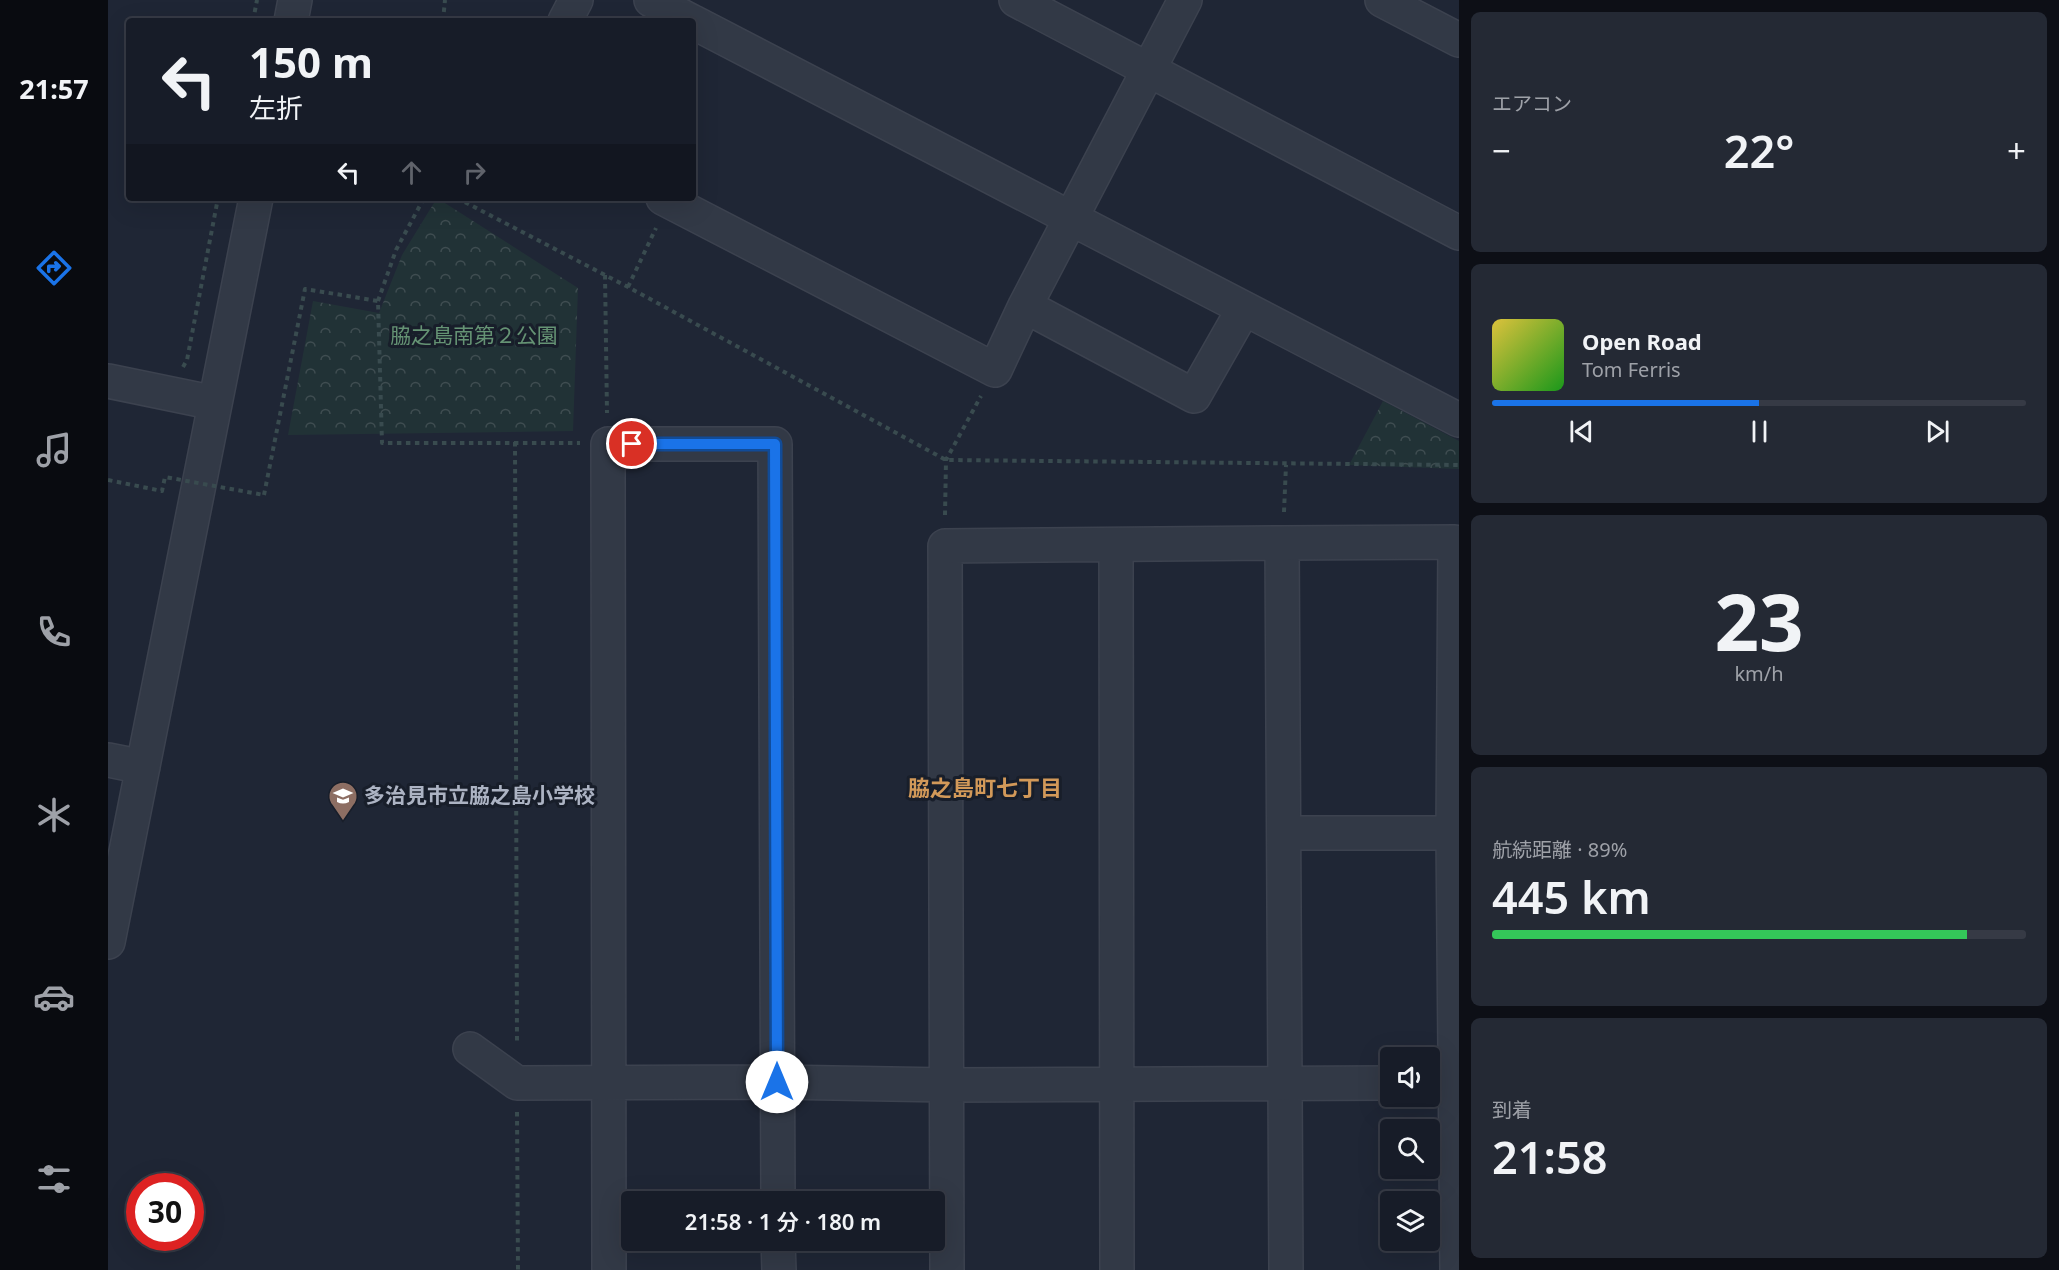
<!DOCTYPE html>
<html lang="ja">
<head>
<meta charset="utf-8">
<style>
	:root { --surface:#171c28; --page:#242934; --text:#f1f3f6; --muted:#9ea1a8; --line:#363a45; --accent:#1a73e8 }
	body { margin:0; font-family:"Noto Sans","Noto Sans JP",sans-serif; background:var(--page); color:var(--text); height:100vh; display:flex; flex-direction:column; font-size:22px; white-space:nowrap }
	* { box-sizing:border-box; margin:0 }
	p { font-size:20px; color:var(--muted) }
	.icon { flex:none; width:33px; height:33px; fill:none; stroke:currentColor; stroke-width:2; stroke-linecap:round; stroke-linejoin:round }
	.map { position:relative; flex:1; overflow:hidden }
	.sheet { display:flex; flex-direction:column; gap:12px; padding:12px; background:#0d0f16; width:600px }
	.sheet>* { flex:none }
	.hud { position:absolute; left:18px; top:18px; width:570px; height:183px; border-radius:6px; box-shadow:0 6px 24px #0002,0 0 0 2px var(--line); background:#171c28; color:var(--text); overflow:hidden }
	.controls { position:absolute; left:1272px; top:1047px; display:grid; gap:12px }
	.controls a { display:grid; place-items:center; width:60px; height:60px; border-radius:6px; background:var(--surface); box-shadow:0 6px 24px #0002,0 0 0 2px var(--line); font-size:30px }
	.speed { position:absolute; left:18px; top:1173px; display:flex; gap:12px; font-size:30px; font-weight:700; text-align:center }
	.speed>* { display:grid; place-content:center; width:78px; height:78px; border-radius:50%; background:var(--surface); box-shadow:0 6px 24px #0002,0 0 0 2px var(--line); line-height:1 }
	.speed .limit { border:9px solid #d22; background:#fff; color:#111 }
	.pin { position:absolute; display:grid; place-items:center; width:51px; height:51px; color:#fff; margin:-26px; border:3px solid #fff; border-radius:50%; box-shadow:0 2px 6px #0007 }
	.me { position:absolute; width:66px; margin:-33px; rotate:0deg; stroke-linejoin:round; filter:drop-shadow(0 0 4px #0008) }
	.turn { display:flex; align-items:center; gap:21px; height:126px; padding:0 24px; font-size:27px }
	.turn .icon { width:78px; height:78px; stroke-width:2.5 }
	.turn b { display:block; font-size:42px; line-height:51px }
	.lanes { display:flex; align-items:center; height:57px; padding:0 24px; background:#0003; justify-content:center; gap:30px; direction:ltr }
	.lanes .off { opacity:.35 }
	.big { font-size:45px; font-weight:600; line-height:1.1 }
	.sheet .widget { flex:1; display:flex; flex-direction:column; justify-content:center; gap:9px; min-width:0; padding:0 21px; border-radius:9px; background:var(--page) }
	.sheet .dial { align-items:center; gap:0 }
	.dial b { font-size:78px; line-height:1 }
	.song { display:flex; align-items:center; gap:18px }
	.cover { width:72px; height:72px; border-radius:9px; background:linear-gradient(135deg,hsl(50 70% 55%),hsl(120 70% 35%)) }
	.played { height:6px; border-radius:3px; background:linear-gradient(90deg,var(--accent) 50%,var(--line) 50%) }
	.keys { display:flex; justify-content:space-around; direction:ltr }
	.heat { display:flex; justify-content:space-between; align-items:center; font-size:33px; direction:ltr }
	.charge { height:9px; border-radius:4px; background:linear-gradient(90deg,#34c759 89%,var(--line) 0) }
	.trip { position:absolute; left:513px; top:1191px; width:324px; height:60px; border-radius:6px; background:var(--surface); box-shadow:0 6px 24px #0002,0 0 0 2px var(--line); font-weight:600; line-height:60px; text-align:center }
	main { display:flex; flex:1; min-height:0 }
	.menu { display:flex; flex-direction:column; width:108px; justify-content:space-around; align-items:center; background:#090b10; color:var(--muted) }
	.menu .icon { width:42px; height:42px }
	.menu .on { color:var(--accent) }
	.menu b { font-size:27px; color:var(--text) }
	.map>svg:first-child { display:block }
	.forest { fill:url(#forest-crowns) }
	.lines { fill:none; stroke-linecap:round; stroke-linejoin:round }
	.minor-casing { stroke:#3c424f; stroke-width:36 }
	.path { stroke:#394b4f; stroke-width:4; stroke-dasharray:4.5 4.5; stroke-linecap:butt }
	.minor { stroke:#323946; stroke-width:33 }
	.path-bridge { stroke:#394b4f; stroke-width:4; stroke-dasharray:4.5 4.5; stroke-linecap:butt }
	.route-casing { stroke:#114b97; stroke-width:15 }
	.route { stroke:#1a73e8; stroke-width:10 }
	.labels { text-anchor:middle; stroke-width:6; stroke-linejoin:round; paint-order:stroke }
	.park-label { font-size:21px; fill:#659374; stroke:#181e2a }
	.poi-label { font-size:21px; font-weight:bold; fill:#acb3c3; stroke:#181e2a; text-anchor:start }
	.neighbourhood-label { font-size:22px; font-weight:bold; fill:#d29959; stroke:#181e2a }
</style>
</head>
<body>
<main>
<nav class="menu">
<b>21:57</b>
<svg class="icon on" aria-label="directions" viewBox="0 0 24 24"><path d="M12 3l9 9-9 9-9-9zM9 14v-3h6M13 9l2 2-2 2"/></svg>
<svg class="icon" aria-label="music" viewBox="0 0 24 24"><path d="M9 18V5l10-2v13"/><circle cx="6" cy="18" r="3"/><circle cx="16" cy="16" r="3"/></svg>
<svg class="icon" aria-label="phone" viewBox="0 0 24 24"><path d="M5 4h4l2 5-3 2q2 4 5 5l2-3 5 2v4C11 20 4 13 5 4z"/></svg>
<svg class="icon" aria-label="climate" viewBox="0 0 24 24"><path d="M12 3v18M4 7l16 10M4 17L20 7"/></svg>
<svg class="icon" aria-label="car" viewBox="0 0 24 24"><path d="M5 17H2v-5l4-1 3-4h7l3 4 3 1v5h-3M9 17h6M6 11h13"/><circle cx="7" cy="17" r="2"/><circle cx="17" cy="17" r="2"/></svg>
<svg class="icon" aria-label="filters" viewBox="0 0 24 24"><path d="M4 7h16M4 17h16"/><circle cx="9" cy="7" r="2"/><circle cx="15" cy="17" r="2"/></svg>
</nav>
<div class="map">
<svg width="1351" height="1270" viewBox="0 0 1351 1270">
	<defs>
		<pattern id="forest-crowns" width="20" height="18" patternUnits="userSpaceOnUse" patternTransform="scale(1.5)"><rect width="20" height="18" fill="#213236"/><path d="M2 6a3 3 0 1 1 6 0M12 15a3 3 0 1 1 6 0" fill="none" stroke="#3f4d51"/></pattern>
	</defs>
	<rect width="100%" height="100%" fill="#1f2635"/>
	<path class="forest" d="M329 198 470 288 465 431 180 435 205 301 271 313 294 255Z
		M1275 401 1351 441V469L1241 465Z"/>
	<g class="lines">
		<g class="minor-casing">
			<path id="minor" d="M543 0 583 21
				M908 0 1351 233
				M1274 0 1351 40
				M183 21 187 0
				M457 21 468 0
				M585 22 1351 420
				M555 198 887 370 917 306 1077 0
				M917 306 1086 396 1135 310
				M0 381 107 403
				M1174 543 1347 542 1345 833 1349 1270
				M1008 546 1009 1270
				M0 760 35 767
				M1176 833H1345
				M0 942 148 198
				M362 1049 409 1083 669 1082 839 1085 1282 1083
				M670 1240 671 1270
				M501 1270 500 444H667L670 1202
				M839 1270 837 546 1174 543 1178 1270"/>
		</g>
		<path class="path" d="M145 21 149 0
			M335 21 337 0
			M349 198 520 287 838 460 1351 465
			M497 275 499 413
			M520 287 548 228
			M270 301 288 250 316 198
			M75 367 79 360 110 198
			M407 442 409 1044
			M156 495 197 289 270 301 274 443H472
			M1176 512 1178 465
			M837 515 838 460 873 396
			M409 1112 410 1270"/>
		<use href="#minor" class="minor"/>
		<path class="path-bridge" d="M0 480 54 491 57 477 156 495"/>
	</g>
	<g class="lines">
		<g class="route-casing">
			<path id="route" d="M524 444H667L669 1082"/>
		</g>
		<use href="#route" class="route"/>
	</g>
	<defs>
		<g id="school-pin" transform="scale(1.5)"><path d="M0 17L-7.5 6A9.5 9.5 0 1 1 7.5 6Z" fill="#8d6e63" stroke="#181e2a"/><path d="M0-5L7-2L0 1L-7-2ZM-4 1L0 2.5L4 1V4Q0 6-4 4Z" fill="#fff"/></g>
	</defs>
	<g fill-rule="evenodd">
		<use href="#school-pin" x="235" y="796"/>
	</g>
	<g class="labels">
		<g class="park-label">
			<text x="366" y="343">脇之島南第２公園</text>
		</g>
		<g class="poi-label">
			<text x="256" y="803">多治見市立脇之島小学校</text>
		</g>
		<g class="neighbourhood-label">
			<text x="877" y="796">脇之島町七丁目</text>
		</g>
	</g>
</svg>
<div class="controls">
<a><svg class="icon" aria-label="sound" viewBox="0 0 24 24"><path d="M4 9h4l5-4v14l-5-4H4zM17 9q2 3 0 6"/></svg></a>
<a><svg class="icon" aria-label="search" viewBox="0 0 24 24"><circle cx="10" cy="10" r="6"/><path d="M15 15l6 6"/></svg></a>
<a><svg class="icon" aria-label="layers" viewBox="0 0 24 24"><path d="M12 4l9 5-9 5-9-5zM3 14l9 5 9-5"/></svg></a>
</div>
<div class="speed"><div class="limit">30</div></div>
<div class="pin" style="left:524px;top:444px;background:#d93025"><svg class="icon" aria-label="arrive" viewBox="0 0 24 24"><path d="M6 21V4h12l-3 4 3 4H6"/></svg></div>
<svg class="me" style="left:669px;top:1082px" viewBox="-20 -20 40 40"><circle r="19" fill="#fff"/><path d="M0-13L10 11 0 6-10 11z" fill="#1a73e8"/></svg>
<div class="trip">21:58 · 1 分 · 180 m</div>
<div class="hud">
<div class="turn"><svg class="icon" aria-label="left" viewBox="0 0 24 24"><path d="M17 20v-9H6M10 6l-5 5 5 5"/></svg><div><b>150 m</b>左折</div></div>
<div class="lanes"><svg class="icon" aria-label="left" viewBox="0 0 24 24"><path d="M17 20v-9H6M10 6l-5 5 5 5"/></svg><svg class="icon off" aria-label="ahead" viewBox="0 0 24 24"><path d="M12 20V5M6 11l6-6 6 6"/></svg><svg class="icon off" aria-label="right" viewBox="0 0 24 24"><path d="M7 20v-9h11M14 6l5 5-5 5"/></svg></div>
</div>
</div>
<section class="sheet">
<div class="widget"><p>エアコン</p>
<div class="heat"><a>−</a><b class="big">22°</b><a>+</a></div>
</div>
<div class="widget">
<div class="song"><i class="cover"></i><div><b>Open Road</b><p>Tom Ferris</p></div></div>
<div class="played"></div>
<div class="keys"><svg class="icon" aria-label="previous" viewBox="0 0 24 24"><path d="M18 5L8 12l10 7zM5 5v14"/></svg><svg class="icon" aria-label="pause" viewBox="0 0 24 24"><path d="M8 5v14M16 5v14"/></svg><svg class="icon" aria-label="next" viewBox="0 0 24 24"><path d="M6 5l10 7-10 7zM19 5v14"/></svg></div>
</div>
<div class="widget dial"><b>23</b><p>km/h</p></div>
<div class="widget"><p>航続距離 · 89%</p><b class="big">445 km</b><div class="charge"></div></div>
<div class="widget"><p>到着</p><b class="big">21:58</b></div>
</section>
</main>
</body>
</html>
